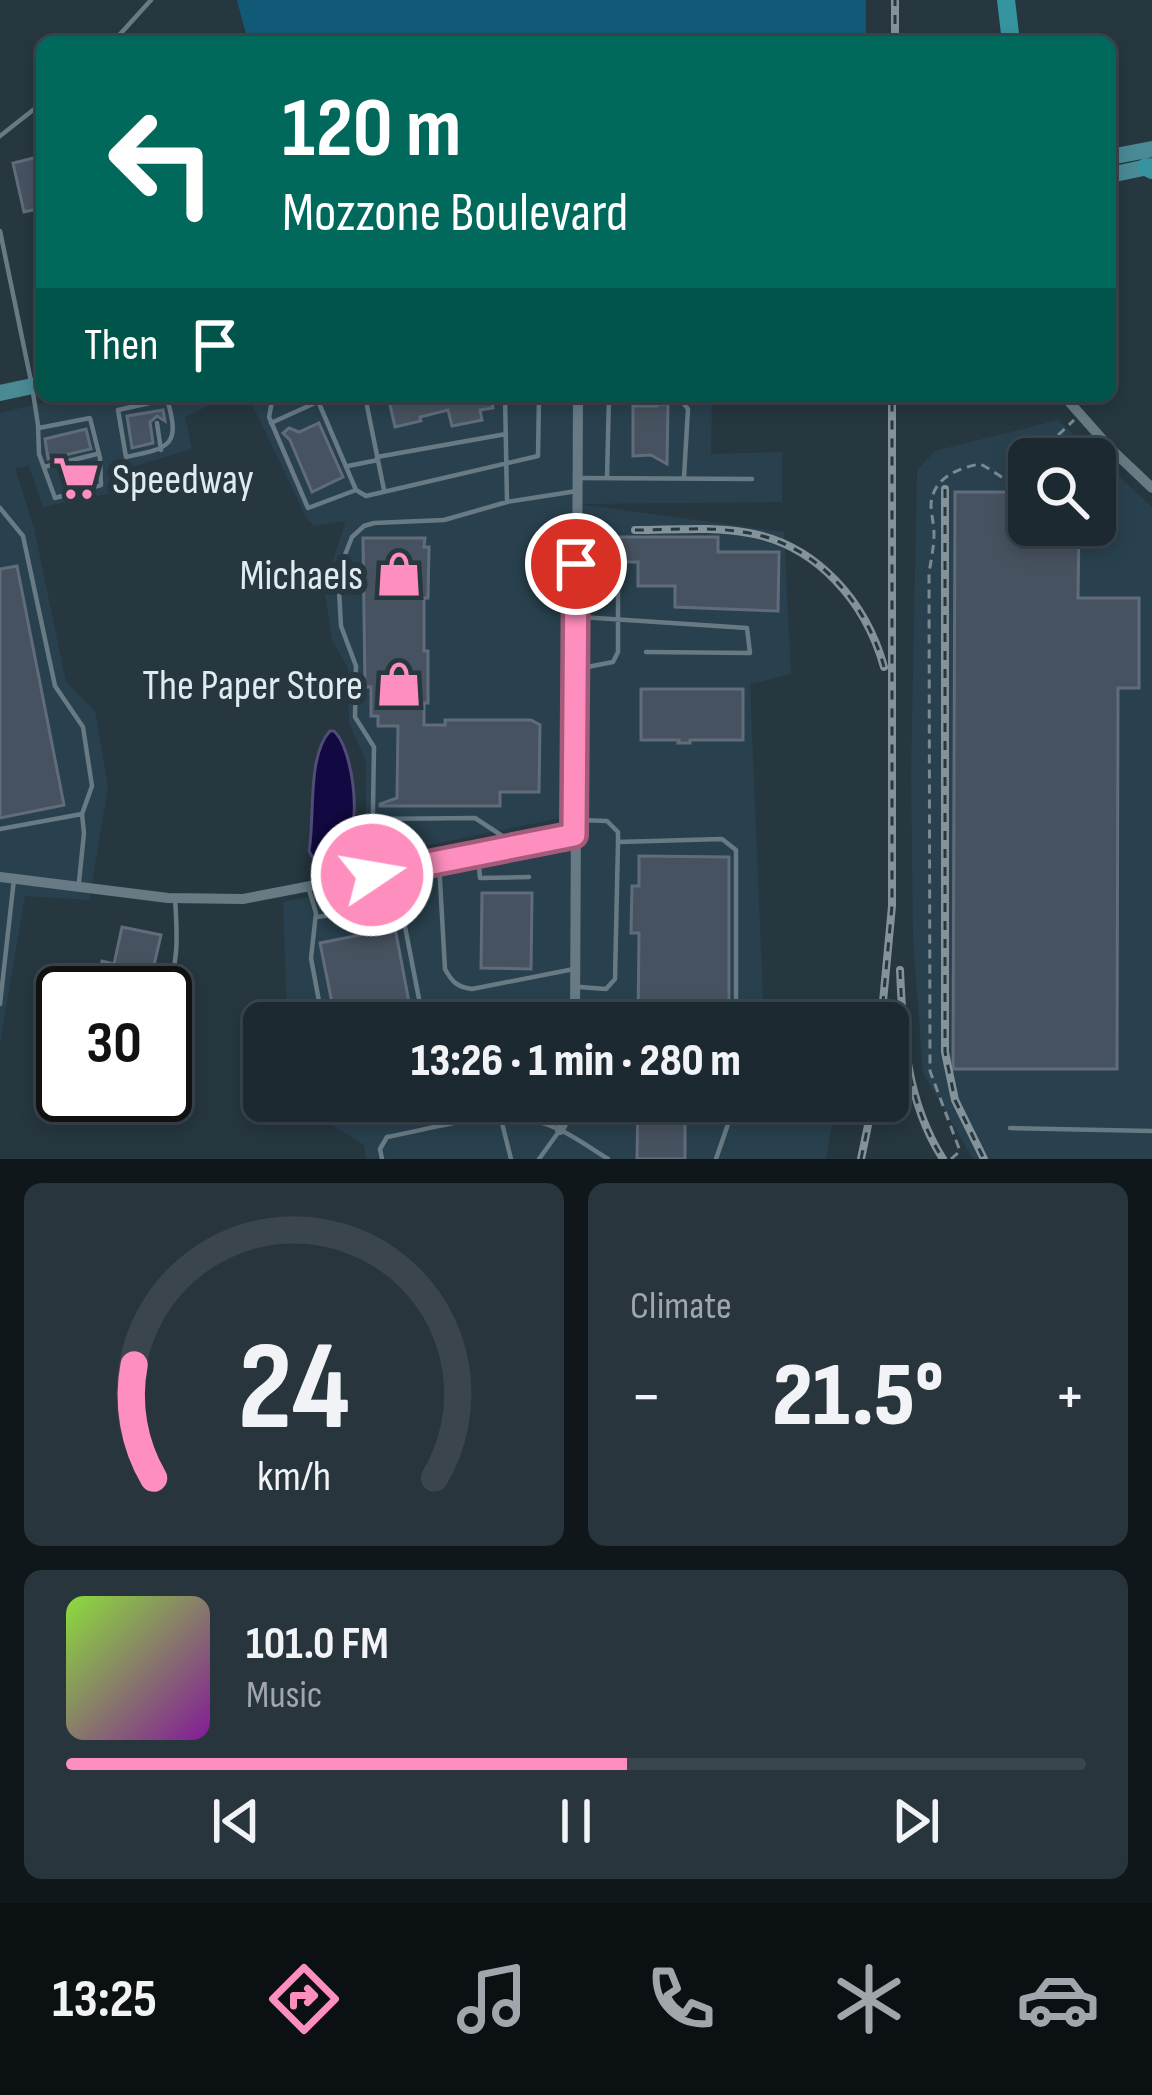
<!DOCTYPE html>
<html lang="en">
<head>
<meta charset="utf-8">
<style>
	:root { --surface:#1c2930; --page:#29353c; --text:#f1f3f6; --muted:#a0a6ab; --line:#3a454c; --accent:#fe8ebd }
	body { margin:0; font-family:"Sofia Sans Condensed",sans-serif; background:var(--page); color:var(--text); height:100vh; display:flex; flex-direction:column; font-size:45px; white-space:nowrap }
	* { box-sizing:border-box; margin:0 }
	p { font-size:39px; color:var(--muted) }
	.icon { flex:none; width:66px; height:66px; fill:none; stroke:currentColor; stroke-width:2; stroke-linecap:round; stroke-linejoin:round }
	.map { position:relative; height:1159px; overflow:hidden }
	.panel { display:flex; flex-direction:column; gap:24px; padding:24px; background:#0f171a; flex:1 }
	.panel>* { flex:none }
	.top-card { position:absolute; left:36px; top:36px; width:1080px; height:366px; border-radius:18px; box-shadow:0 6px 18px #0003,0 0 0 3px var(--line); background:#00695c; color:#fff; overflow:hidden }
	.buttons { position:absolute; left:1008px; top:438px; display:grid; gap:24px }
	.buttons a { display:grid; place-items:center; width:108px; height:108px; border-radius:18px; background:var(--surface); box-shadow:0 6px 18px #0003,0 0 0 3px var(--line); font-size:60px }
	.speed { position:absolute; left:36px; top:966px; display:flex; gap:24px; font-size:60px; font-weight:700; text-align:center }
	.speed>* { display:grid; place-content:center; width:156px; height:156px; border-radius:50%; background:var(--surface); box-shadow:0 6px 18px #0003,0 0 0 3px var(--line); line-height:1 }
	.speed .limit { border:6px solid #111; border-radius:18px; background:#fff; color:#111 }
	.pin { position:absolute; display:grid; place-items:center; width:102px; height:102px; color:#fff; margin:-51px; border:6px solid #fff; border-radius:50%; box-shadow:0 3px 12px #0007 }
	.me { position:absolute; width:132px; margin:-66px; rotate:78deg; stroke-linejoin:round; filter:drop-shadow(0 0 9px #0008) }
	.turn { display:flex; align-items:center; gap:42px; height:252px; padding:0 48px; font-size:54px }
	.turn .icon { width:156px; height:156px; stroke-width:2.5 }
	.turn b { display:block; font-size:84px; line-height:102px }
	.then { display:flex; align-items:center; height:114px; padding:0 48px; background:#0003; gap:24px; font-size:45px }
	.big { font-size:90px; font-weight:800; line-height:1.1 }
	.panel .tile { flex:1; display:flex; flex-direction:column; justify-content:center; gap:18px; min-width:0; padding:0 42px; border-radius:18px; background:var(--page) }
	.panel .dial { align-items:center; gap:0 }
	.dial svg { height:312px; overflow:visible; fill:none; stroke:var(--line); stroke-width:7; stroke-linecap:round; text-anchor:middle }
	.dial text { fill:var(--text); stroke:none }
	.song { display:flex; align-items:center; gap:36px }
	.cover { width:144px; height:144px; border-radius:18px; background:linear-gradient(135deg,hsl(90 70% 55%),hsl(290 70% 35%)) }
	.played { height:12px; border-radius:6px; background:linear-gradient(90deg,var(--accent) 55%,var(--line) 55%) }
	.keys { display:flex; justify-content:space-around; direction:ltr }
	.heat { display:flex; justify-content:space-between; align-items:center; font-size:66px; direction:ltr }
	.panel .tiles { flex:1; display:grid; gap:24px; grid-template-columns:1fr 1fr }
	.tile:last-child { grid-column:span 2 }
	.trip { position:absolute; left:243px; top:1002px; width:666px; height:120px; border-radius:18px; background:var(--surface); box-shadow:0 6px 18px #0003,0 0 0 3px var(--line); font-weight:800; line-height:120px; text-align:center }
	.dock { display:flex; height:192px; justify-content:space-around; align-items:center; background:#0b1013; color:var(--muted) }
	.dock .icon { width:84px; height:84px }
	.dock .selected { color:var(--accent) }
	.dock b { font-size:54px; color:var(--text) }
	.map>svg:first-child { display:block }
	.built { fill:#29414e; fill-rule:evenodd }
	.green { fill:#115a77 }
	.water { fill:#120943; stroke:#504d77; stroke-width:3 }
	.building { fill:#475260; stroke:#606c7b; stroke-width:3 }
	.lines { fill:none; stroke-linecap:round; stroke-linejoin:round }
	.path { stroke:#7b8990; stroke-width:3; stroke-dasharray:9 6; stroke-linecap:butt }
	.service { stroke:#687b85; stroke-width:4.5 }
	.minor { stroke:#687b85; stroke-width:10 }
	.primary { stroke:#498a95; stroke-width:16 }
	.motorway { stroke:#35949f; stroke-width:18 }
	.rail-casing { stroke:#849299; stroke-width:8 }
	.rail { stroke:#263740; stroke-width:3; stroke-dasharray:9; stroke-linecap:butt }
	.route-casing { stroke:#a55c7b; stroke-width:30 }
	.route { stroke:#fe8ebd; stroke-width:21 }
	.labels { text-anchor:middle; stroke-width:12; stroke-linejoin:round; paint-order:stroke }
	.poi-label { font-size:42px; fill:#e0ebf0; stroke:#263740; text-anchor:end }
</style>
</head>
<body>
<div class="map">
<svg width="1152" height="1159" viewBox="0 0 1152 1159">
	<rect width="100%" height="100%" fill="#263740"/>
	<path class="built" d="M70 396H217L218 401 185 417 192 449 114 472 112 493 43 507 29 466 15 468 34 528 66 682 95 711 108 787 89 900 25 896 0 1043V413Z
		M248 396H712L711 454 782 452V502L578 504 784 532 791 674 750 684 764 1023H287L283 902 562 848 561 818 366 858V761L349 723 348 668 332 640 324 586 346 521 314 526 307 519Z
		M1058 420 1152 507V1159H973L923 1073 913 940 911 772 917 470 935 451ZM1029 459H1095V525H1029Z
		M294 1101H836L826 1159H366L364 1145Z"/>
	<path class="green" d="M237 0H866V42H248Z"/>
	<path class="water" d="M330 731H334C352 747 362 820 347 841 339 851 325 857 313 858L309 851C315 818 307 755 330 731Z"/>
	<path class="building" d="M42 156V208L24 212 13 163Z
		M388 396H491L493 408 480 410 482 420 452 426 448 410 420 417 421 421 395 427Z
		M657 404H668L667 464 651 455 633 456V406H657Z
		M163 410 165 421 157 416 150 422 153 443 132 448 127 416Z
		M319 423 343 477 312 492 290 440 283 433 289 428 299 432Z
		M86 429 91 449 48 459 45 439Z
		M955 492H1029V525H1079L1078 598H1139V688H1118L1117 1069H953Z
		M617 537H718V552H779L778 611 675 607V586H638V562H617Z
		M363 538H425L424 547H429L428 598H424V651H428V703H424V725H445V720H531L540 725 539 792H500V806H380V804L397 798 398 726H378V716H371V687H365Z
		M17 566 64 805 0 818V569Z
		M641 689H743V740H690V743H678L679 740H641Z
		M639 856 729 857V1023H638L639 933H631L632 886H639Z
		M482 893H532L531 969 481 968Z
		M122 927 161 935 152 974 140 971 136 993H95L102 961 114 964Z
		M395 928 413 1023H336L320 943Z
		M638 1101H685V1159H637Z"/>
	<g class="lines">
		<path class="path" d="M39 209 42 221
			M1040 459 1053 440 1074 420
			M951 1159 960 1151 930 1071 929 573C931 560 934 547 934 534 934 524 931 514 931 504 933 478 958 468 980 464 996 471 1011 489 1029 482"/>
		<path class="service" d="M113 42 151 0
			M0 136 42 103
			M0 231 32 386 38 425 39 454 55 498 101 485 100 458 90 418 39 428
			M273 396 269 417 308 508 356 490 366 496 538 456 539 396
			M311 396 318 401 356 490
			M365 396 384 490
			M505 396 507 502
			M678 396 688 409 684 477
			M167 399C181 446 170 448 126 457L118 410 181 396
			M157 423 161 450
			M271 423 315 403
			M377 457 506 434
			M348 466 378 460
			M44 467 97 454
			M577 478 752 479
			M607 478 609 396
			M0 508 23 536 55 686 83 727 92 786 82 814 84 833 79 882
			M581 617 747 628 750 653 646 652
			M577 669 613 662 618 652V576L611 569 582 565
			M373 819 475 818 516 845
			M580 820 607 821 618 832V842
			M0 829 82 814
			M478 854 480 878 529 877
			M439 863 445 969C452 982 457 987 472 989L574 969
			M372 869 374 747 355 717 356 666 341 626 339 590 341 565 352 537 364 526 374 523 444 520 507 502 577 491
			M394 870 420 1004 421 1023
			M308 886 316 913 311 958 323 1023
			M317 917 401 905
			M580 987 606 989 615 979 618 842 722 839 736 850V1023
			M165 994C180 964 177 931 175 898
			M0 1004 14 879
			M40 1083 97 1114 109 1095
			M501 1119 511 1159
			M1010 1128 1152 1131
			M382 1159 380 1149 387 1137C432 1129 485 1111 531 1120 559 1125 584 1144 608 1159
			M539 1159 560 1130
			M716 1159 736 1101"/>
		<path class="minor" d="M1064 396 1110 448 1152 488
			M0 877 168 898 243 899 574 835
			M575 1023 578 396
			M560 1130 574 1101"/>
		<path class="primary" d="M1110 157 1152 149
			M1110 175 1152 166
			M0 393 42 384"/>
		<path class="motorway" d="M1006 0 1011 42
			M1146 167 1152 170"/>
		<g class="rail-casing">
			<path id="rail" d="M895 42V0
				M945 489V1052L955 1100 984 1159
				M635 530C672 530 712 526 749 533 817 545 866 602 884 667
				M900 970C903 1036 906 1101 943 1159
				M881 1023 892 906V396
				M861 1159 873 1101"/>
		</g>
		<use href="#rail" class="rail"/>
	</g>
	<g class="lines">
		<g class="route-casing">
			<path id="route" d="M372 875 574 835 576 564"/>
		</g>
		<use href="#route" class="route"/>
	</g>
	<defs>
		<g id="supermarket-bare" transform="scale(3.6)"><path d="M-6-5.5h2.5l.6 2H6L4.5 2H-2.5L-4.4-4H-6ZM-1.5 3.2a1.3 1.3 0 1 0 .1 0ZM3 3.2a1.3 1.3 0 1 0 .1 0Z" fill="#fe8ebd" stroke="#263740" stroke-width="2.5" paint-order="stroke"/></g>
		<g id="shop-bare" transform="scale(3.6)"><path d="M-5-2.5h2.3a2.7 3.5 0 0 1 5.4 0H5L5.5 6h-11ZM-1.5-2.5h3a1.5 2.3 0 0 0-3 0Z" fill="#fe8ebd" stroke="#263740" stroke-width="2.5" paint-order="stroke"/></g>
	</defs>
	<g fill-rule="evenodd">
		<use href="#supermarket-bare" x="76" y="478"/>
		<use href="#shop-bare" x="399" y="574"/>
		<use href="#shop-bare" x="399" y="684"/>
	</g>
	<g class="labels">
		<g class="poi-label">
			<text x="112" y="493" text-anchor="start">Speedway</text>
			<text x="363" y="589">Michaels</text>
			<text x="363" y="699">The Paper Store</text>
		</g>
	</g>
</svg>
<div class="buttons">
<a><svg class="icon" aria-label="search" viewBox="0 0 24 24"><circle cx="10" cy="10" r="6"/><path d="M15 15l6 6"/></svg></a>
</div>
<div class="speed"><div class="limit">30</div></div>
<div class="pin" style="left:576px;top:564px;background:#d93025"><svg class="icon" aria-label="arrive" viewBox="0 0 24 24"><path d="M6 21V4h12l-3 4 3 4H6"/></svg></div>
<svg class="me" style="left:372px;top:875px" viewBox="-20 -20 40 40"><circle r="17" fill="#fe8ebd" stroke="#fff" stroke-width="3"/><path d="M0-11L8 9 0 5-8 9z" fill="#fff"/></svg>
<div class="trip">13:26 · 1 min · 280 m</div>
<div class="top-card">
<div class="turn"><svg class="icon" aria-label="left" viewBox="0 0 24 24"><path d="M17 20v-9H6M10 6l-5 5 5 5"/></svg><div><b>120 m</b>Mozzone Boulevard</div></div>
<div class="then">Then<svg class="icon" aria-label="arrive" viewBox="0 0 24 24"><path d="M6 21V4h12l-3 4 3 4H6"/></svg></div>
</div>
</div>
<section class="panel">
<div class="tiles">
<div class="tile dial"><svg viewBox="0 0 100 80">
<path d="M14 69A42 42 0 1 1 86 69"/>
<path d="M14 69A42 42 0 0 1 9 40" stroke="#fe8ebd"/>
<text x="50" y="56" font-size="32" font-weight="700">24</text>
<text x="50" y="72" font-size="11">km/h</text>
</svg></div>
<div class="tile"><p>Climate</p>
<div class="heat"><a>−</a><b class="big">21.5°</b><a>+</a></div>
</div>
<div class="tile">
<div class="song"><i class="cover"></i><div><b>101.0 FM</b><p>Music</p></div></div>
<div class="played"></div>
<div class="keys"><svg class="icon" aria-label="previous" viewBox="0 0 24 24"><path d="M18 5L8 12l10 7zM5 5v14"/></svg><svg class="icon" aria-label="pause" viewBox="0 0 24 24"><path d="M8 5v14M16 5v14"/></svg><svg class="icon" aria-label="next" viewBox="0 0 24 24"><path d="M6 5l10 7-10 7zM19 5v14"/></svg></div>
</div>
</div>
</section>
<nav class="dock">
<b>13:25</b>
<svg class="icon selected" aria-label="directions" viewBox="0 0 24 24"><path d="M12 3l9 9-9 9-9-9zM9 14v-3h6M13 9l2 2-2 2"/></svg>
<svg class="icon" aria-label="music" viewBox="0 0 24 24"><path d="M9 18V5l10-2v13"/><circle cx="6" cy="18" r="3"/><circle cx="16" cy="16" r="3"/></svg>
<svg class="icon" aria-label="phone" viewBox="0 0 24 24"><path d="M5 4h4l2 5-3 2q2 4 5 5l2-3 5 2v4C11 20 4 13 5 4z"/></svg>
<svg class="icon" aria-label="climate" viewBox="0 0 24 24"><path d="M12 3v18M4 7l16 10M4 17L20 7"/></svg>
<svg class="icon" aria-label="car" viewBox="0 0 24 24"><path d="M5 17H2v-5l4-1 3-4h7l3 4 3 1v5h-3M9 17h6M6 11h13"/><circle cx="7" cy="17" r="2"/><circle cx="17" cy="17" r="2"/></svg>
</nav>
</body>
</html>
